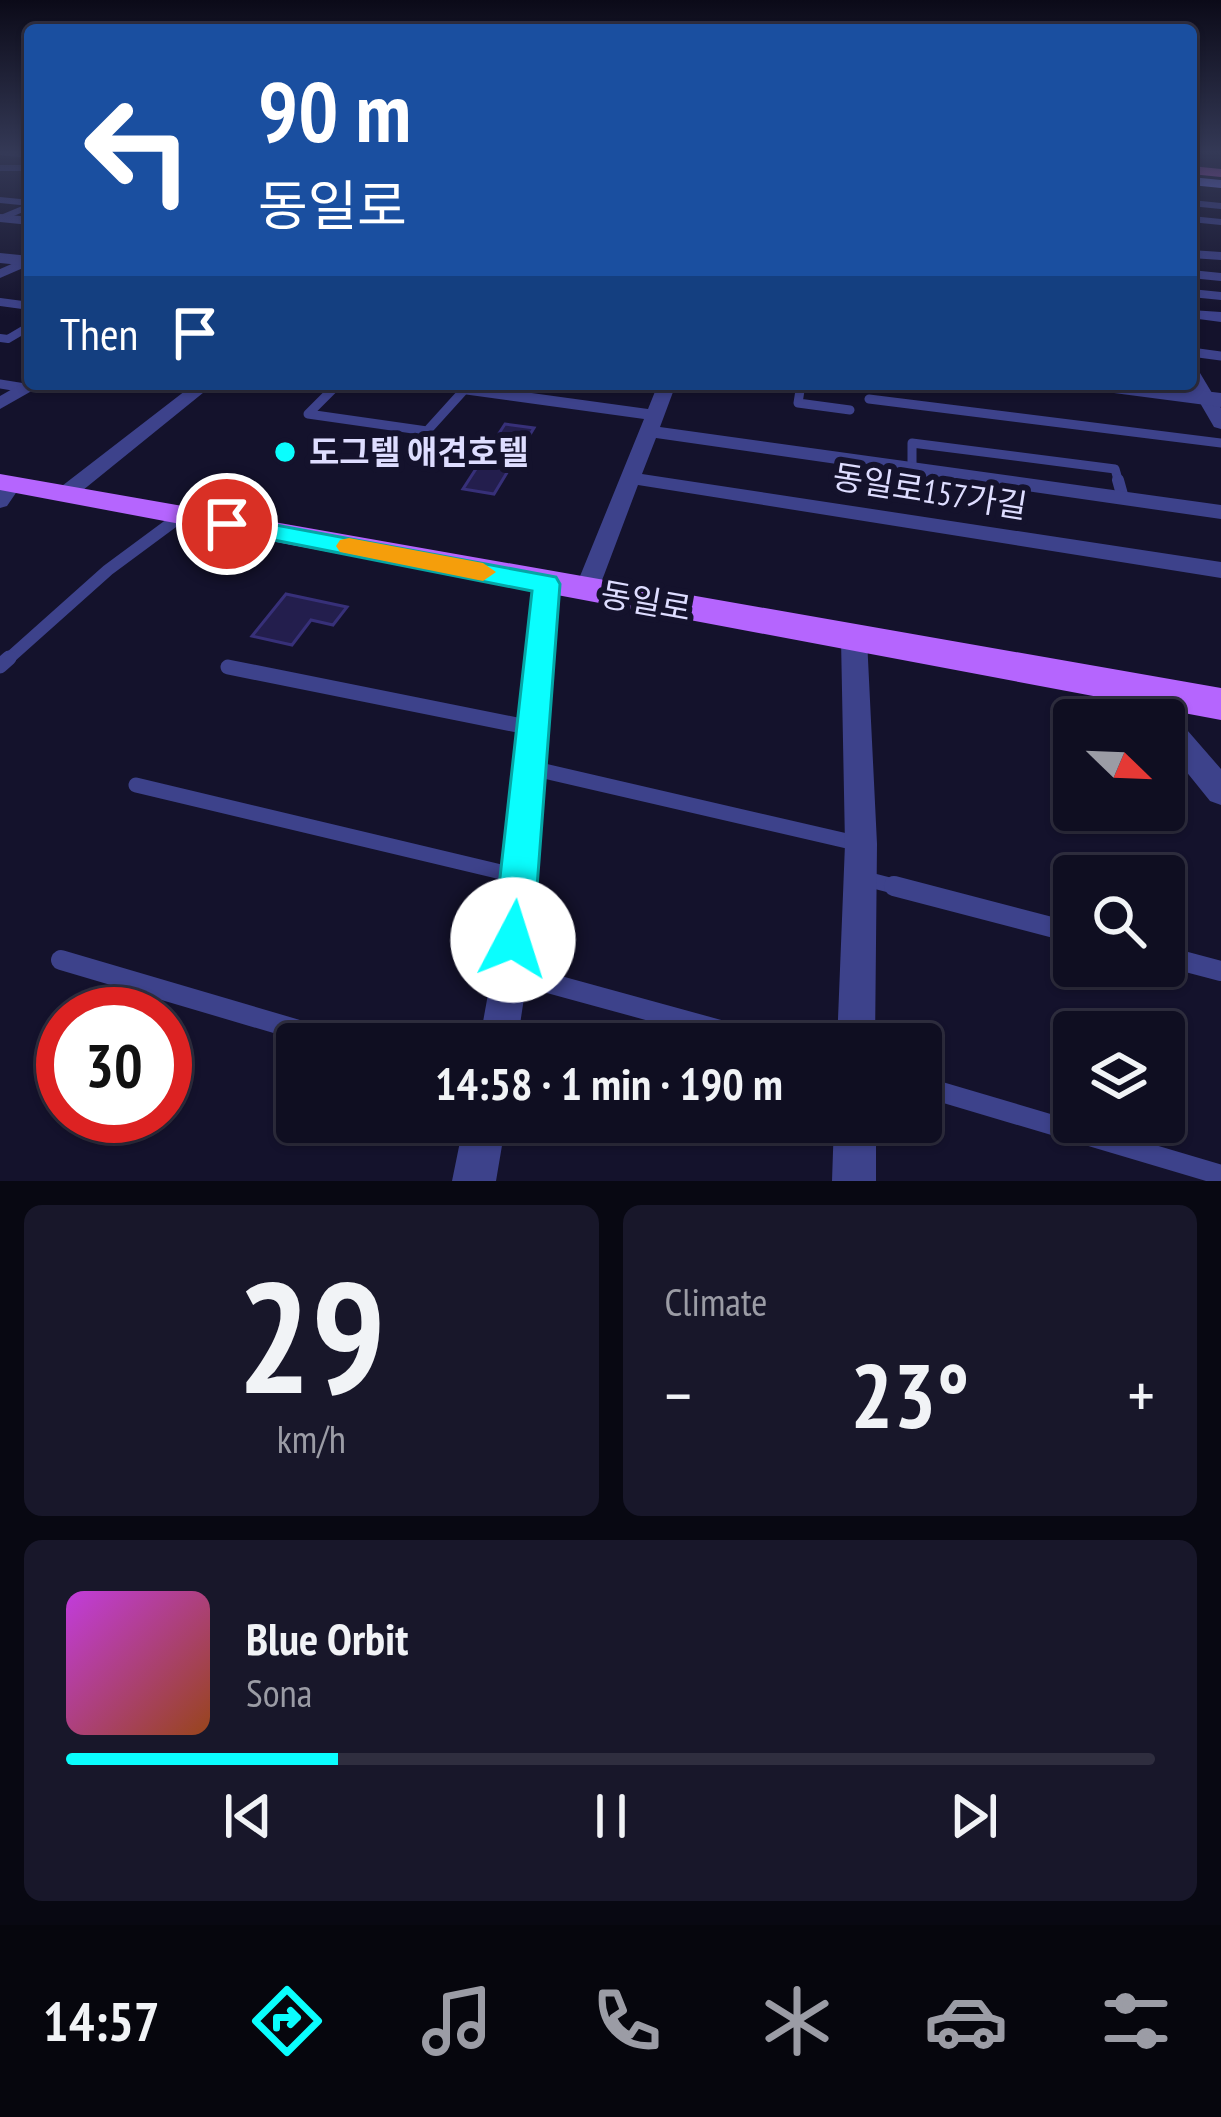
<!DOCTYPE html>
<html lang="en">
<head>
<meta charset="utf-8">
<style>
	:root { --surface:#0f0e21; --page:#18172a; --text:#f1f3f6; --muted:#9b9ca5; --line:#2f2e3f; --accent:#0afefe }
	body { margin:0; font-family:"PT Sans Narrow","Noto Sans KR",sans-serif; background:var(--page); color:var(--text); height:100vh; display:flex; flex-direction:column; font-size:45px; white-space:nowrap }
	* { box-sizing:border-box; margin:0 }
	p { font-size:39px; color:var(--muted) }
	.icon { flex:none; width:66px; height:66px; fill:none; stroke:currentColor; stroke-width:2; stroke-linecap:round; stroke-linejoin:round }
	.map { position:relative; height:1181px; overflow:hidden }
	.side { display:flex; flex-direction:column; gap:24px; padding:24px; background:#080812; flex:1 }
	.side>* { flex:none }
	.guide { position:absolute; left:24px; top:24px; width:1173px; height:366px; border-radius:12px; box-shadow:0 3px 9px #0004,0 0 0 3px var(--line); background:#1a4fa0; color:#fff; overflow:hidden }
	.needle { width:78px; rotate:113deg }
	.buttons { position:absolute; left:1053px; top:699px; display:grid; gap:24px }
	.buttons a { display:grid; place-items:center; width:132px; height:132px; border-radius:12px; background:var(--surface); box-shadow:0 3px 9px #0004,0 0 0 3px var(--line); font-size:60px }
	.speed { position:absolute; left:36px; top:987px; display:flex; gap:24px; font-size:60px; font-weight:700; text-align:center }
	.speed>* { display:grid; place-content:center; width:156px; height:156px; border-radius:50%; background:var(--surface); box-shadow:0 3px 9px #0004,0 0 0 3px var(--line); line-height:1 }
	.speed .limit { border:18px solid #d22; background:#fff; color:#111 }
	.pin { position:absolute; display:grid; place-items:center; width:102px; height:102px; color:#fff; margin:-51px; border:6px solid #fff; border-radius:50%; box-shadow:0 3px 12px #0007 }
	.me { position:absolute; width:132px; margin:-66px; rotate:5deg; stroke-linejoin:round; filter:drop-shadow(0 0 9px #0008) }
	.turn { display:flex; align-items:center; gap:42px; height:252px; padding:0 36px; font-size:54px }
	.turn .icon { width:156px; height:156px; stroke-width:2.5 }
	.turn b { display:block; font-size:84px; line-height:102px }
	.then { display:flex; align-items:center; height:114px; padding:0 36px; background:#0003; gap:24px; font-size:45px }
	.big { font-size:90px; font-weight:600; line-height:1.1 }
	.side .tile { flex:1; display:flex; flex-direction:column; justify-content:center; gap:18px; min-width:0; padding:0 42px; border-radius:18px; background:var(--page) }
	.side .dial { align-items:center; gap:0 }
	.dial b { font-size:156px; line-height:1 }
	.song { display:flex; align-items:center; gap:36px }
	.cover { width:144px; height:144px; border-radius:18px; background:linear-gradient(135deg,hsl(290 70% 55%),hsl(20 70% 35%)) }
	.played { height:12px; border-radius:6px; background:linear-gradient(90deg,var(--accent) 25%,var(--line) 25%) }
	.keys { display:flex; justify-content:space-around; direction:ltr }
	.heat { display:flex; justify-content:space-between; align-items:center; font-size:66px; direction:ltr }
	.side .tiles { flex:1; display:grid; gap:24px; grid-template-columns:1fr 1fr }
	.tile:last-child { grid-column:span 2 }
	.trip { position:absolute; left:276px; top:1023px; width:666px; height:120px; border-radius:12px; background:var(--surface); box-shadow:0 3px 9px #0004,0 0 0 3px var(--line); font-weight:600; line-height:120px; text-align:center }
	.menu { display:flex; height:192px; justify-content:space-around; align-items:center; background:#06060d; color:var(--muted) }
	.menu .icon { width:84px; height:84px }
	.menu .current { color:var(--accent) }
	.menu b { font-size:54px; color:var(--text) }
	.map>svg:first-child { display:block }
	.building { fill:#231e4d; stroke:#373079; stroke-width:3 }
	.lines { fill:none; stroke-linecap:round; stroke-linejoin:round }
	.service-far5 { stroke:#3d428b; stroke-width:6 }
	.service-far4 { stroke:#3d428b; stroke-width:8 }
	.service-far3 { stroke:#3d428b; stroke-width:9 }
	.service-far2 { stroke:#3d428b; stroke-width:12 }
	.service-far1 { stroke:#3d428b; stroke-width:15 }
	.service { stroke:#3d428b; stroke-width:20 }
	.minor { fill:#3d428b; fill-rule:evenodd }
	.tertiary { fill:#3d428b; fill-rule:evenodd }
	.secondary { fill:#757fff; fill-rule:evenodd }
	.primary { fill:#b565fe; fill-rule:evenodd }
	.trunk { fill:#da5fdc; fill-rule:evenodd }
	.route { fill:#0afefe; stroke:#06a5a5; stroke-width:3 }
	.slow { fill:#f59e0b }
	.poi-dot { fill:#0afefe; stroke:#14122c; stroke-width:4.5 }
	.labels { text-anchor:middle; stroke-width:12; stroke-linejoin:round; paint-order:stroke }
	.poi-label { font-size:33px; font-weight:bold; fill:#deddff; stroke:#14122c; text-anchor:start }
	.street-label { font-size:33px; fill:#deddff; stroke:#14122c }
</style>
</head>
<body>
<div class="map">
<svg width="1221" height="1181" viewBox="0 0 1221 1181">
	<rect width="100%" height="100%" fill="#14122c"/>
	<path class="building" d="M505 424 534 428 494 494 463 489Z
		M286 594 347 607 333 625 311 620 292 645 252 636Z"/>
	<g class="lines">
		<path class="service-far5" d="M0 168H30
			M1191 203 1221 206
			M1 218 30 206
			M1191 219 1221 222"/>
		<path class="service-far4" d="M1191 274 1221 277
			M0 302 30 306
			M0 338 8 339 30 326"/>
		<path class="service-far3" d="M1191 352 1221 356
			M0 384 25 388
			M338 384 308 414 427 431 465 389
			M801 384 798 403 850 410
			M869 399 1221 443
			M912 468V443L1115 469 1119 483"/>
		<path class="service-far2" d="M1118 480 1123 498
			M6 661 108 570 181 516"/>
		<path class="service-far1" d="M0 666 9 658
			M228 667 532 728
			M531 768 860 844
			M136 785 518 876
			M866 879 905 889"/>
		<path class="service" d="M894 886 1074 933
			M1164 956 1221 971
			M61 960 346 1044
			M512 973 771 1044
			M921 1086 1221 1175"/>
		<path class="minor" d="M0 151 30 152V158L0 155Z
			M0 197 30 200V206L0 203Z
			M0 214 30 217V225L0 222Z
			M1191 250 1221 252V260L1191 258Z
			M30 256V265L0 278V269Z
			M1191 289 1221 292V300L1191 297Z
			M1191 310 1221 312V322L1191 318Z
			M1191 367 1197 368 1221 408V429L1214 427 1189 384Z
			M30 379V384H40L37 388 0 409V396Z
			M194 384H214L72 499H58L55 494 58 489Z
			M417 384H465L648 409 658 384H676L660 427 1221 505V519L656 438 642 474 1221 562V578L638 485 598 591 586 599 574 591 644 419 426 389Z
			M12 478 22 484 7 506 0 508V486Z
			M546 576 558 584 528 972 517 1044H479L492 972 534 584Z
			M854 629 863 632 867 639 877 844 875 1044H837L845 844 841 639 845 632Z
			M1164 711 1174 715 1221 769V805L1210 801 1164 744V720H1151Z
			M464 1122H506L496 1181H452Z
			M834 1122H876V1181H832Z"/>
		<path class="tertiary" d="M0 253 30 256V266L0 263Z
			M1080 384H1144L1221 393V407L1091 390Z"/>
		<path class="secondary" d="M1191 177 1221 180V188L1191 185Z"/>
		<path class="primary" d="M0 474 1221 688V720L0 490Z"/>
		<path class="trunk" d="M1191 166 1221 169V177L1191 174Z"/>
	</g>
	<linearGradient id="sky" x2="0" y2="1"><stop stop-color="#0b0a18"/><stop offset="0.48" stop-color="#343956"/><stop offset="1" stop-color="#343956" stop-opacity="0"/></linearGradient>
	<rect width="1221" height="317" fill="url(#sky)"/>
	<path class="route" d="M227 516 556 577 560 584 533 940 528 955 513 961 499 955 493 940 532 591 218 529 215 524Z"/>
	<path class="slow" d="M349 538 483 563 496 572 483 581 340 552 336 546 340 540Z"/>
	<circle class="poi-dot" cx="285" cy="452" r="12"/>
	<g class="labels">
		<g class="poi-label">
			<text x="309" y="464">도그텔 애견호텔</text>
		</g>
		<g class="street-label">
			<text transform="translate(930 491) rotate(9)" y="12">동일로157가길</text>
			<text transform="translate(646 601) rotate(10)" y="12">동일로</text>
		</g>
	</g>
</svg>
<div class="buttons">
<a><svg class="needle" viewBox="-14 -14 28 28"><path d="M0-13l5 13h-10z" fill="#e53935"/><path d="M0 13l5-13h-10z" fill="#9b9ca5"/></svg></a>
<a><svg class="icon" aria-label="search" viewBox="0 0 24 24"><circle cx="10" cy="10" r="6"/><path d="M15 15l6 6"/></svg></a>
<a><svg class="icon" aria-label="layers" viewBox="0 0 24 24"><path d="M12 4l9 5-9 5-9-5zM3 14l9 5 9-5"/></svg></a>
</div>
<div class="speed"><div class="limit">30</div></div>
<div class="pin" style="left:227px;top:524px;background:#d93025"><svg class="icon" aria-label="arrive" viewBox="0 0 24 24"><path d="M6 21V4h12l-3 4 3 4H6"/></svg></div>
<svg class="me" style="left:513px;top:940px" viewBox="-20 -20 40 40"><circle r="19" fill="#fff"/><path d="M0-13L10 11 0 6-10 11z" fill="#0afefe"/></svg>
<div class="trip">14:58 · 1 min · 190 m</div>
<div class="guide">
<div class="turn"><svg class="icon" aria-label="left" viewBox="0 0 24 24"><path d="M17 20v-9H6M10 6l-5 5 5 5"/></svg><div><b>90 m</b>동일로</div></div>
<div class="then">Then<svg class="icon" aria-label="arrive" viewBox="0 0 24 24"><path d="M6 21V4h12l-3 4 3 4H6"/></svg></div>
</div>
</div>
<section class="side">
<div class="tiles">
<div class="tile dial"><b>29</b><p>km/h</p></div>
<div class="tile"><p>Climate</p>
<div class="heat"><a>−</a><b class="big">23°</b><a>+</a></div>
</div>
<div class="tile">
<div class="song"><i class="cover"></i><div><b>Blue Orbit</b><p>Sona</p></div></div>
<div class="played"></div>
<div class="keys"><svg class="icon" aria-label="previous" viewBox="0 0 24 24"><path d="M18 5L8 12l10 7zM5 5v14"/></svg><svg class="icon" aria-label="pause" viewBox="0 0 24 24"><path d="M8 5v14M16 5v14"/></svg><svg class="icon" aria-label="next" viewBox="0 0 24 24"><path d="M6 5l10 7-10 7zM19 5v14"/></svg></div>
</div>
</div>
</section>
<nav class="menu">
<b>14:57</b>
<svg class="icon current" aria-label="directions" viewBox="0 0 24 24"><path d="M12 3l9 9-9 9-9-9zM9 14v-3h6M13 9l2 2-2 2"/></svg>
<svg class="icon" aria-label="music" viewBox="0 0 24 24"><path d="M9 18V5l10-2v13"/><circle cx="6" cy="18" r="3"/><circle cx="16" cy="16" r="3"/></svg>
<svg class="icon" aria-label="phone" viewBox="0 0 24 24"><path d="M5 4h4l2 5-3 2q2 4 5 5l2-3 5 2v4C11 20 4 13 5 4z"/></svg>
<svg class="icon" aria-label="climate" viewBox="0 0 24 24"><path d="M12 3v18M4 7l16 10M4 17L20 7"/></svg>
<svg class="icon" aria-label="car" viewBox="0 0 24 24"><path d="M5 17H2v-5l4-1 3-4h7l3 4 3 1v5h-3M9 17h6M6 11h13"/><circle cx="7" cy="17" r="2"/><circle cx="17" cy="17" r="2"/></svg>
<svg class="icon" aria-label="filters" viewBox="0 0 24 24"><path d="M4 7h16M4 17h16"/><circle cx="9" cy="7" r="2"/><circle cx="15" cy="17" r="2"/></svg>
</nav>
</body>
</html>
